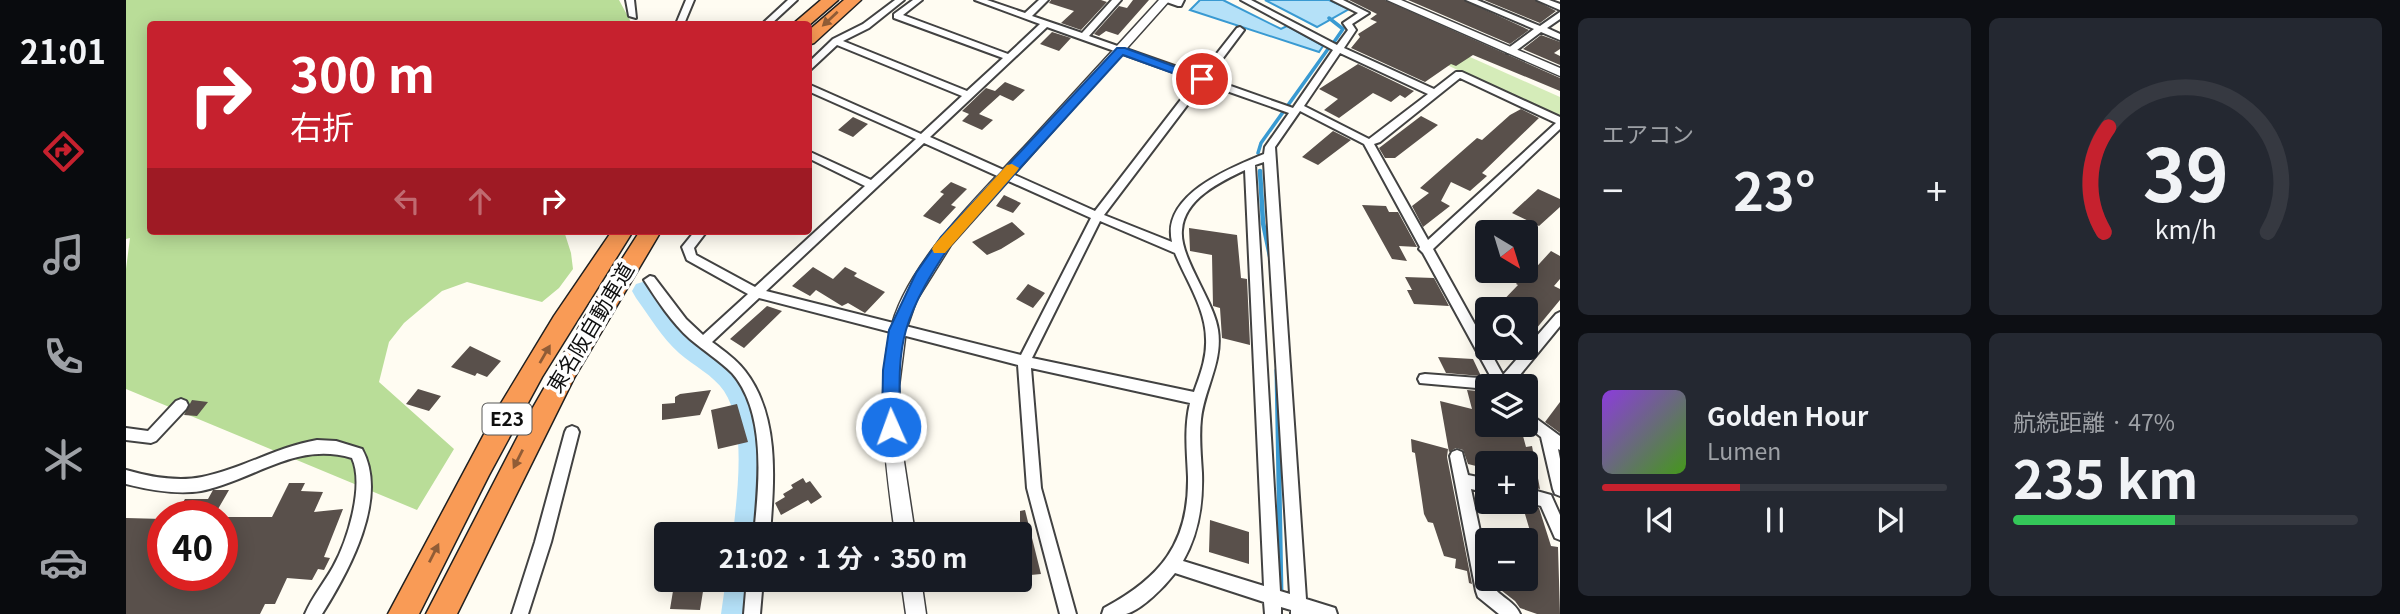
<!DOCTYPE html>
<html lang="ja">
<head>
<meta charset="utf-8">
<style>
	:root { --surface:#171b24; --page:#242831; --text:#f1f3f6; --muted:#9ea1a6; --line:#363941; --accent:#c6212e }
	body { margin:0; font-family:Georgia,"Noto Sans JP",serif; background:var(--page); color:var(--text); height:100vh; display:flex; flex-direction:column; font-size:26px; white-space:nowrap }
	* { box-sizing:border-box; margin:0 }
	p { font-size:23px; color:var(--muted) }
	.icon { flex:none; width:38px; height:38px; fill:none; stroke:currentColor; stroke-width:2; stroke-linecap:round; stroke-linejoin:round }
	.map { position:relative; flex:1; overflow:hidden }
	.sheet { display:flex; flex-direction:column; gap:18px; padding:18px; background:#0d0f14; width:840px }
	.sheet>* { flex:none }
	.top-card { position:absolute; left:21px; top:21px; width:665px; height:214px; border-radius:7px; box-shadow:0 4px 18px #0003; background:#c6212e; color:#fff; overflow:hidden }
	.needle { width:46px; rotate:142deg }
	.tools { position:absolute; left:1349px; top:220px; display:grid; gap:14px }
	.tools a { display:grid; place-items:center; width:63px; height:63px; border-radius:7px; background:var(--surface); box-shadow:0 4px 18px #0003; font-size:35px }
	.speed { position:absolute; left:21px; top:500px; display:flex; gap:14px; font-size:35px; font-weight:700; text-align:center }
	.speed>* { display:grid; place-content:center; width:91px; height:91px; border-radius:50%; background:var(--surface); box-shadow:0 4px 18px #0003; line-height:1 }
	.speed .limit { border:10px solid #d22; background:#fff; color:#111 }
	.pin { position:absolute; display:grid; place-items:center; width:60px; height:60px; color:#fff; margin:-30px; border:4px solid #fff; border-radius:50%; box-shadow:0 2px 7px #0007 }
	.me { position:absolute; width:77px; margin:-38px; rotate:358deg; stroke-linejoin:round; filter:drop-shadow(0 0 5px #0008) }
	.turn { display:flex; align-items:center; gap:24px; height:147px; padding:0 28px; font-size:32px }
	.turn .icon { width:91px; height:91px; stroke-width:2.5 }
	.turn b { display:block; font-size:49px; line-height:60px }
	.lanes { display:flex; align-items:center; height:66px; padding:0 28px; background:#0003; justify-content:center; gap:35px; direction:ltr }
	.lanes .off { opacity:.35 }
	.big { font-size:52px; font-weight:700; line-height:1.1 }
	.sheet .card { flex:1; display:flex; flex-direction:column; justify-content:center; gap:10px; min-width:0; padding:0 24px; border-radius:10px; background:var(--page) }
	.sheet .dial { align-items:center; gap:0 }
	.dial svg { height:182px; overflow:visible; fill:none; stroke:var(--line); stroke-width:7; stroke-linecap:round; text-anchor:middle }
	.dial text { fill:var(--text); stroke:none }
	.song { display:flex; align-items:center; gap:21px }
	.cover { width:84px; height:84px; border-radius:10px; background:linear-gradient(135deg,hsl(270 70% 55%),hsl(100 70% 35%)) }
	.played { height:7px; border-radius:4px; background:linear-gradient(90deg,var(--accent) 40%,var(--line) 40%) }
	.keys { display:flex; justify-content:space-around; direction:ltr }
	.heat { display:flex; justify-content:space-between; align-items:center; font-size:38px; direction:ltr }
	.charge { height:10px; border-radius:5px; background:linear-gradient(90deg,#34c759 47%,var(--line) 0) }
	.sheet .tiles { flex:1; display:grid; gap:18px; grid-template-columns:repeat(2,1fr) }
	.trip { position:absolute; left:528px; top:522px; width:378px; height:70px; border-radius:7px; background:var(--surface); box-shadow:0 4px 18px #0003; font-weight:700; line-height:70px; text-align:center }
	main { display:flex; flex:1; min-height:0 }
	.dock { display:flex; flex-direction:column; width:126px; justify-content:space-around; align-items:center; background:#090b0e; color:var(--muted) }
	.dock .icon { width:49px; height:49px }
	.dock .selected { color:var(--accent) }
	.dock b { font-size:32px; color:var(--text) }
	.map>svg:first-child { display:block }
	.green { fill:#d5ecb9 }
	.forest { fill:#b9dd98 }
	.water { fill:#b5e1f8; stroke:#399ad2; stroke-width:2 }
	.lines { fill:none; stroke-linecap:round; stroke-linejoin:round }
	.stream-far2 { stroke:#399ad2; stroke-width:3.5 }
	.stream-far1 { stroke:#399ad2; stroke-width:4.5 }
	.stream { stroke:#399ad2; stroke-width:5 }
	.river { fill:#b5e1f8; fill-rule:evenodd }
	.building { fill:#59504b }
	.minor-casing { stroke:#424242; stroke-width:4 }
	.tertiary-casing { stroke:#424242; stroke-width:3 }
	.motorway-casing { stroke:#202020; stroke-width:3 }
	.minor { fill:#fff; fill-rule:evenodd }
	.tertiary { fill:#fff; fill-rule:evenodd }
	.motorway { fill:#f99b56; fill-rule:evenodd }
	.oneway { fill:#905c36 }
	.route { fill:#1a73e8; stroke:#114b97; stroke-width:2 }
	.slow { fill:#f59e0b }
	.labels { text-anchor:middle; stroke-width:7; stroke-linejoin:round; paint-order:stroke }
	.shield { fill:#fff; stroke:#575757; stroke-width:2 }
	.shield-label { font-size:19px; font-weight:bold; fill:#0f0f0f }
	.street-label { font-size:21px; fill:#0f0f0f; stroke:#fff }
</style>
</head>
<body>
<main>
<nav class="dock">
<b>21:01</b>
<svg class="icon selected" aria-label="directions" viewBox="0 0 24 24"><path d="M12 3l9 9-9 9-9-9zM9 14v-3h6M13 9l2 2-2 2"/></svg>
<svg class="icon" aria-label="music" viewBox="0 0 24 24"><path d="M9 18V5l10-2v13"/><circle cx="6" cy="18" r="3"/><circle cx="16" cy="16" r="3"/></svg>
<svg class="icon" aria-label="phone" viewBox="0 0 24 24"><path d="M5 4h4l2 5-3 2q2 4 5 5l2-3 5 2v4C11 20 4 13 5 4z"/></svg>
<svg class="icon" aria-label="climate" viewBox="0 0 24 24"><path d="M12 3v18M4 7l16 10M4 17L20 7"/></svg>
<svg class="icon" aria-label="car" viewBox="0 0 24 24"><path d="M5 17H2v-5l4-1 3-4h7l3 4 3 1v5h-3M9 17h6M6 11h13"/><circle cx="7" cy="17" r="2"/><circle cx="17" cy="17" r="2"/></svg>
</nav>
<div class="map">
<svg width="1434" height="614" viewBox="0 0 1434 614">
	<rect width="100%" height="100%" fill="#fffcf2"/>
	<path class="green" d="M1335 53 1434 97V119L1319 64Z"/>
	<path class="forest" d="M0 0H493L506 24H24V231H438L445 253 447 269 433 288 416 302 341 282 316 291 278 323 263 342 253 382 328 449 291 510 0 389V269L4 238 0 239Z"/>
	<path class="water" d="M1074 0H1097L1155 29 1161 26 1197 46 1193 52 1064 10Z
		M1139 0H1203L1223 9 1191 27Z"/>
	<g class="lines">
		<path class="stream-far2" d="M1203 18 1217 29 1208 42
			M1132 153 1135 143 1202 49"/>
		<path class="stream-far1" d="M1134 171 1137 223 1145 261"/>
		<path class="stream" d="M1151 370 1155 596"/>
		<path class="river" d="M520 281 530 284C543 300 555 320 571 334 585 348 604 356 617 371 654 413 646 483 641 534H607C611 495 621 425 598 391 587 375 568 366 553 353 536 338 524 317 510 298L506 291 510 284Z
			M600 579H636L633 614H595Z"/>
	</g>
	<path class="building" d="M925 0H975L981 2 955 30 935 23 948 11 923 3Z
		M1007 0H1023L992 35 980 31 973 36 968 34 993 6 1001 8Z
		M1223 0H1259L1434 78V91L1347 55 1330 66 1325 64 1299 82 1225 48 1234 37 1232 34 1251 22 1244 19 1251 14Z
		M1282 0H1338L1403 30 1384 44Z
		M1358 0H1409L1430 11 1414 23Z
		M926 32 945 38 933 51 914 44Z
		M1415 35 1434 42V49L1428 53 1434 56V65L1397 49Z
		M1232 64 1288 91 1279 98 1274 95 1265 102 1247 93 1213 118 1198 110 1212 99 1193 89Z
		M879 82 899 90 887 101 874 95 853 114 867 120 856 130 836 121 843 114 836 111 860 88 869 91Z
		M1395 109 1413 118 1356 173 1361 176 1344 191 1325 182 1315 201 1324 206 1297 227 1286 206 1303 193 1294 188 1351 138 1356 140 1384 115Z
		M1295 116 1312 125 1269 158H1259L1253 148Z
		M727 117 742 124 727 137 712 130Z
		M1207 131 1225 140 1192 165 1176 157Z
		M825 182 841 189 825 205 830 207 814 224 797 216 816 196 818 194 814 192Z
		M1412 189 1434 199V207L1413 226 1386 213Z
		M878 195 895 203 887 213 870 206Z
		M1236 205 1260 206 1263 212H1272L1291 247 1273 246 1281 261 1266 259Z
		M886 222 899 234 875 249 861 255 846 242Z
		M1063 228 1111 235 1115 278 1121 279 1124 345 1096 338 1094 308 1087 306 1086 255 1064 251Z
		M1425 251 1434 256V279L1428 286 1434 289V300L1400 341V310H1368L1392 285 1390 284 1399 273 1403 275Z
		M687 267 707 279 719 267 731 273 728 276 759 292 739 313 722 303 716 306 690 290 684 296 666 286Z
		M1279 277 1308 278 1323 306 1288 304 1281 290H1286Z
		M902 284 919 293 907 308 890 299Z
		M641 306 656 311 618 348 604 339Z
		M344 346 375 361 361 377 351 373 349 376 325 367Z
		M1312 357 1347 359 1355 376 1320 373Z
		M292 389 315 396 303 411 280 404Z
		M585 390 574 415 536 420V404L549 403V397L554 394Z
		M1341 390 1362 392V425H1394L1400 447 1406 446 1414 489 1400 486V464H1362V469L1342 464 1337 450 1330 448 1323 452 1314 401 1346 409Z
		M66 400 82 402 71 416 58 415Z
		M1434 402V433L1419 422Z
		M611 404 622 442 592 449 585 410Z
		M1285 439 1322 449 1321 457 1346 584 1343 583 1341 571 1329 568 1330 559 1318 556 1307 523 1302 522 1298 514 1289 453 1286 452Z
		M677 478 680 483 684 481 696 497 685 504 682 500 655 515 649 503 659 497 657 494 667 488 665 485Z
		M163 483H179L175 491 197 492 188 512 217 509 198 557 204 558 198 570 192 569 186 580 161 578 149 604H139L134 614H0V518L37 519V576H96V517H146Z
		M87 490H103L88 516H48L59 499H82Z
		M1396 504 1413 508 1425 546 1432 547 1434 614H1411L1394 608 1389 601 1371 587 1367 579H1405L1400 562V539L1407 541Z
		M899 510 915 574 894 576V511Z
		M1084 520 1123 532V564L1083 552Z
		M549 579H579L574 610 544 609Z"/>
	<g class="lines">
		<g class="minor-casing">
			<path id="minor" d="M500 0H508L510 18 503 16Z
				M560 0H568L558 24H550Z
				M662 0H671L645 24H636Z
				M769 0H778L743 28 717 41 841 91 877 58 768 18V14L787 0H796L777 15 882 54 914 24 849 0H861L899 13 913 0H922L906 16 956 33 986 0H995L963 36 1074 75 1111 28 1114 27 1118 30 1082 78 1167 108 1207 50 1115 0H1125L1211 45 1222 30 1217 23 1232 13 1206 0H1217L1243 13 1226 24 1230 30 1218 48 1308 89 1330 72H1336L1434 117V129L1307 249 1377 375 1430 314 1434 312V326L1384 387H1362V389L1294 383 1292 379 1294 375 1299 374 1366 379 1297 253 1293 249 1294 247 1238 144 1174 111 1149 147 1180 599 1209 608 1211 614H1165V610L1155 607V614H1139L1138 602 1049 573C1039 586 1016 610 1000 614 992 614 983 614 976 614L978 608C1034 578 1063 544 1062 477 1061 452 1058 428 1064 403L905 368 915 488 950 614H934L901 488 892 365 633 298 586 342C598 351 610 359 619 371 654 416 648 481 644 534H628C633 485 641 413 606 373 593 360 578 351 564 339 546 323 531 300 518 280L524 276 528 277 560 319 577 335 622 294 561 260 556 247 569 231H581L568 248 570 255 629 287 739 186 682 158V151L745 180 790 139 682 91V84L795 134 836 96 711 45 682 72V63L707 39 737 24ZM921 27 1070 80 969 211 804 137ZM1214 53 1302 94 1243 139 1178 106ZM1334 78 1430 123 1302 240 1248 144 1254 142ZM1078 83 1163 113 1139 147 1138 154C1104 168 1035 195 1046 242L978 215ZM798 143 965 218 895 355 640 291ZM1138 162 1164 594 1154 591 1129 165ZM1119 170 1138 586 1057 561C1073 533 1077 503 1076 473 1075 455 1073 437 1075 419 1078 389 1097 362 1092 330 1088 301 1053 257 1056 230 1058 199 1094 182 1119 170ZM974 221 1049 253C1060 280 1080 309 1080 339 1081 358 1074 375 1068 392L906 358Z
				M1035 0H1058L1055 6H1052Z
				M1340 0H1351L1414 26 1434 12V19L1421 28 1434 34V40L1415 32 1387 53H1381V49L1408 29Z
				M1411 0H1423L1434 4V10Z
				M55 399 60 401 62 405 60 409 30 441 25 443 0 440V428L22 431 50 401Z
				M1400 411 1434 436V450L1432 449 1434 459V496L1429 494 1427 489 1415 437 1400 425Z
				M446 426 451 428 453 432 425 542 402 614H386L409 542 439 432 441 428Z
				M191 440 210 441 236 449C263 498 223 571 196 614H179C186 597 198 583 207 567 221 542 239 486 226 458 169 441 129 480 75 491 51 495 24 490 0 484V470C24 477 51 482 76 477 116 469 150 447 191 440Z
				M1331 450 1336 452 1342 475 1362 479V493L1345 489 1362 569V579H1364C1367 595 1388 599 1394 614H1373L1352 597 1350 591 1324 456 1326 452Z
				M1400 488 1425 495 1434 515V540L1429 538 1415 506 1400 502Z
				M621 579H637L634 614H618Z"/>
		</g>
		<g class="tertiary-casing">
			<path id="tertiary" d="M1033 0H1044L825 245 790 301 780 330 773 386 777 455 789 534H769C760 467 750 400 764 333 777 267 855 193 900 145 944 97 989 48 1033 0Z
				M1261 0H1275L1434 68V76Z
				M775 579H795L800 614H780Z"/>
		</g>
		<g class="motorway-casing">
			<path id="motorway" d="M695 0H712L682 26 667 24Z
				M718 0H735L688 43 682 45V31Z
				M486 231H507L416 377 363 475 293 614H262L371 410 428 316Z
				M514 231H535L448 378 331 614H300L405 411 459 317Z"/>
		</g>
		<use href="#minor" class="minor"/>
		<use href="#tertiary" class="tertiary"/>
		<use href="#motorway" class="motorway"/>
	</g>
	<defs><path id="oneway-solid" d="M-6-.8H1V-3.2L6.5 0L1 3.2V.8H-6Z" transform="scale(1.75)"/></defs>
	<g class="oneway">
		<use href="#oneway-solid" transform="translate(704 19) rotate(137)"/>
		<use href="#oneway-solid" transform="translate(419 354) rotate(-60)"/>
		<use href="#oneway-solid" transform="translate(392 459) rotate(117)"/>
		<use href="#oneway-solid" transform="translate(308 553) rotate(-63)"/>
	</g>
	<path class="route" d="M991 48H999L1082 79 1071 82 997 55 825 244C807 271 789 299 780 330 771 361 774 395 774 427L771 432 765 435 759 432 756 427 757 370 763 330 790 273 815 237Z"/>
	<path class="slow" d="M886 164 893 168 891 171 819 253H808L806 249 808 245 881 165Z"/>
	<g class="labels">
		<rect class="shield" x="356.5" y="403.5" width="49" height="31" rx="5"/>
		<g class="shield-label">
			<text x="381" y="426">E23</text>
		</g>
		<g class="street-label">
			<text transform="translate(465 328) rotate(-59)" y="7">東名阪自動車道</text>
		</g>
	</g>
</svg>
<div class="tools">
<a><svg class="needle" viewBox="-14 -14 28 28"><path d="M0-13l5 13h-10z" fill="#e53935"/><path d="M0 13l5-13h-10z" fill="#9ea1a6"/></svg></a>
<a><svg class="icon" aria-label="search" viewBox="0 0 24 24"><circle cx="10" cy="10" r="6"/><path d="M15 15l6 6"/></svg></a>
<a><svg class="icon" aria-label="layers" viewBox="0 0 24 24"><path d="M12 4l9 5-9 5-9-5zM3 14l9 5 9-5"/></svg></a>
<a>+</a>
<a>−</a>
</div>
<div class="speed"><div class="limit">40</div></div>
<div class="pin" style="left:1076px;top:79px;background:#d93025"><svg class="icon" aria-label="arrive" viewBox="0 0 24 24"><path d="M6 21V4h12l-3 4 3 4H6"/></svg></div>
<svg class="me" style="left:765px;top:427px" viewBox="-20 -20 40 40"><circle r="17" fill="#1a73e8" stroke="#fff" stroke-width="3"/><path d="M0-11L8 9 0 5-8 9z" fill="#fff"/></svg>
<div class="trip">21:02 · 1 分 · 350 m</div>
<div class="top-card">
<div class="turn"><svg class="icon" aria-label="right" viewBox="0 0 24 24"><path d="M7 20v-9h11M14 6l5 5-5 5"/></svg><div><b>300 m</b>右折</div></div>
<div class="lanes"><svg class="icon off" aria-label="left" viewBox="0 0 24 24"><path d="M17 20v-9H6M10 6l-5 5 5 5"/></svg><svg class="icon off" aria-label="ahead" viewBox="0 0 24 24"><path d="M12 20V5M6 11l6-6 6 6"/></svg><svg class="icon" aria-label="right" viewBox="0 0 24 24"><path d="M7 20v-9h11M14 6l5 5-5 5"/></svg></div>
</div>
</div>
<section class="sheet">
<div class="tiles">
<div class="card"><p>エアコン</p>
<div class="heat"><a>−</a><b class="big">23°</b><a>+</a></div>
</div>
<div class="card dial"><svg viewBox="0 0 100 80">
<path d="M14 69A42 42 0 1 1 86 69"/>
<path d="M14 69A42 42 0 0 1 16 23" stroke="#c6212e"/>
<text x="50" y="56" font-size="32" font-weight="700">39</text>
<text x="50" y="72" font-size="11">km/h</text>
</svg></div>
<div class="card">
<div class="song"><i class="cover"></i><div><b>Golden Hour</b><p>Lumen</p></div></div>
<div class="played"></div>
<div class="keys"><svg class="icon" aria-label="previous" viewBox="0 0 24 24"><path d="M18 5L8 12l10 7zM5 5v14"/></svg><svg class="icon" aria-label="pause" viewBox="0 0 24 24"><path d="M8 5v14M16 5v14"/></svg><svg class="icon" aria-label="next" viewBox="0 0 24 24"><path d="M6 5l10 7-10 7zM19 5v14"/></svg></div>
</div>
<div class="card"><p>航続距離 · 47%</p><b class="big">235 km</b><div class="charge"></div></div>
</div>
</section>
</main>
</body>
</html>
